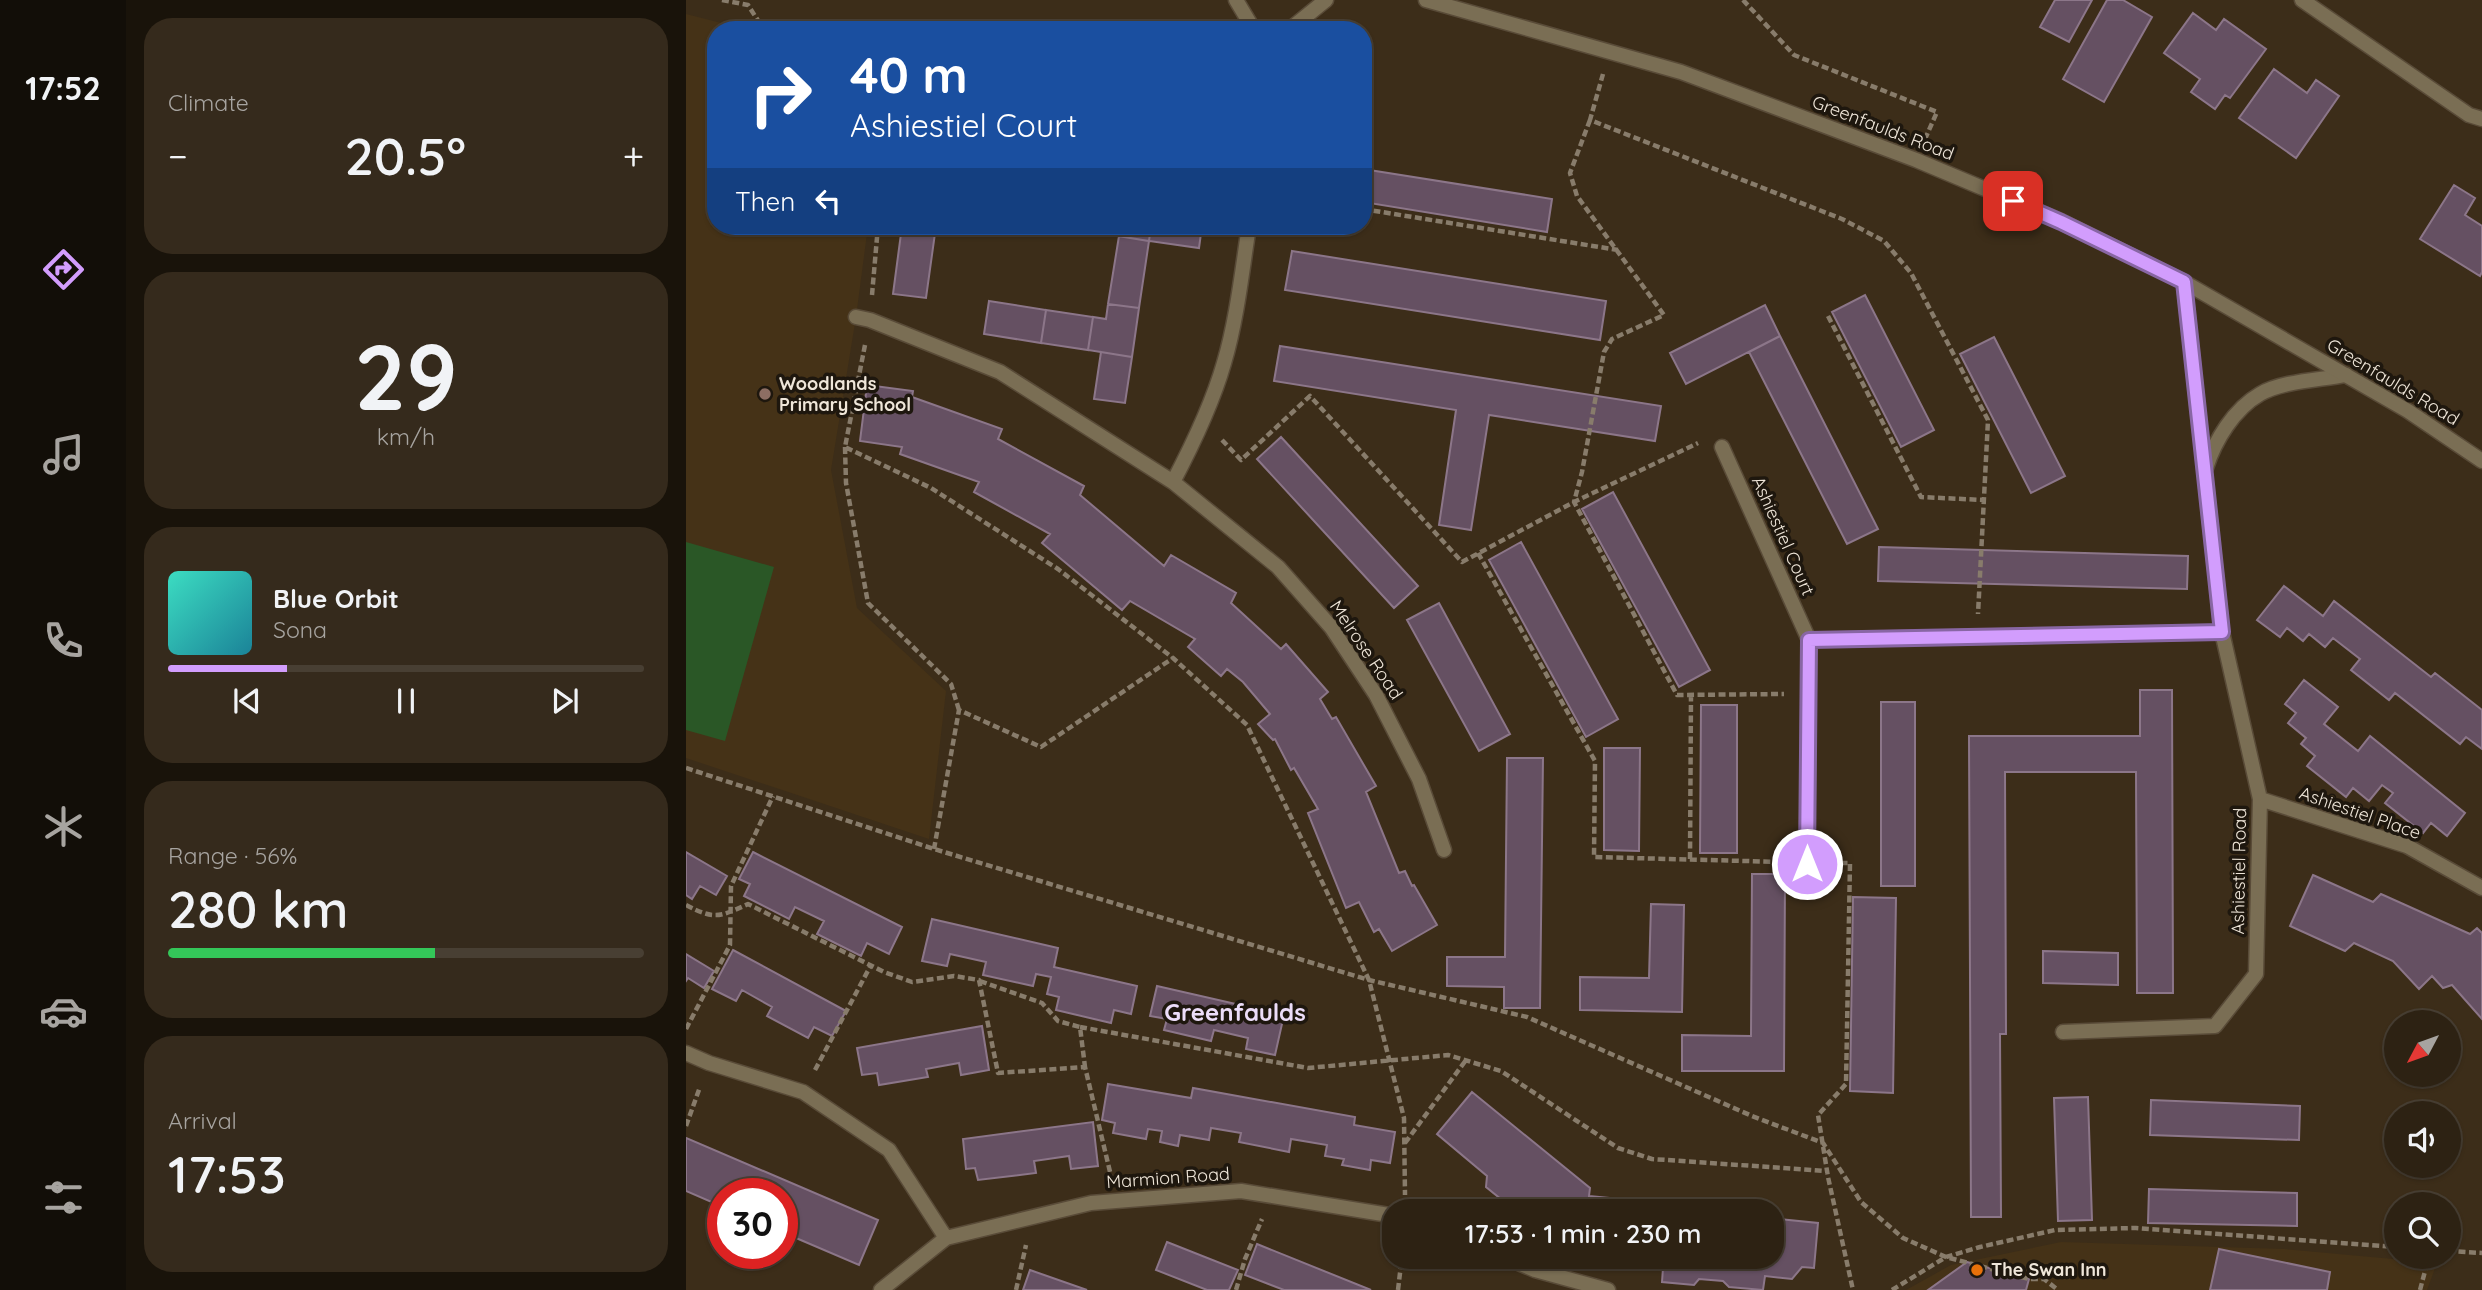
<!DOCTYPE html>
<html lang="en">
<head>
<meta charset="utf-8">
<style>
	:root { --surface:#2d2213; --page:#352a1c; --text:#f1f3f6; --muted:#a7a4a0; --line:#483f33; --accent:#d29dfd }
	body { margin:0; font-family:Quicksand,sans-serif; background:var(--page); color:var(--text); height:100vh; display:flex; flex-direction:column; font-size:26px; white-space:nowrap }
	* { box-sizing:border-box; margin:0 }
	p { font-size:23px; color:var(--muted) }
	.icon { flex:none; width:38px; height:38px; fill:none; stroke:currentColor; stroke-width:2; stroke-linecap:round; stroke-linejoin:round }
	.map { position:relative; flex:1; overflow:hidden }
	.side { display:flex; flex-direction:column; gap:18px; padding:18px; background:#19130a; width:560px }
	.side>* { flex:none }
	.guide { position:absolute; left:21px; top:21px; width:665px; height:214px; border-radius:28px; box-shadow:0 2px 5px #0004,0 0 0 2px var(--line); background:#1a4fa0; color:#fff; overflow:hidden }
	.needle { width:46px; rotate:229deg }
	.fabs { position:absolute; left:1698px; top:1010px; display:grid; gap:14px }
	.fabs a { display:grid; place-items:center; width:77px; height:77px; border-radius:50%; background:var(--surface); box-shadow:0 2px 5px #0004,0 0 0 2px var(--line); font-size:35px }
	.speed { position:absolute; left:21px; top:1178px; display:flex; gap:14px; font-size:35px; font-weight:700; text-align:center }
	.speed>* { display:grid; place-content:center; width:91px; height:91px; border-radius:50%; background:var(--surface); box-shadow:0 2px 5px #0004,0 0 0 2px var(--line); line-height:1 }
	.speed .limit { border:10px solid #d22; background:#fff; color:#111 }
	.pin { position:absolute; display:grid; place-items:center; width:60px; height:60px; color:#fff; margin:-30px; border-radius:14px; box-shadow:0 4px 10px #0006 }
	.me { position:absolute; width:77px; margin:-38px; rotate:0deg; stroke-linejoin:round; filter:drop-shadow(0 0 5px #0008) }
	.turn { display:flex; align-items:center; gap:24px; height:147px; padding:0 28px; font-size:32px }
	.turn .icon { width:91px; height:91px; stroke-width:2.5 }
	.turn b { display:block; font-size:49px; line-height:60px }
	.then { display:flex; align-items:center; height:66px; padding:0 28px; background:#0003; gap:14px; font-size:26px }
	.big { font-size:52px; font-weight:600; line-height:1.1 }
	.side .tile { flex:1; display:flex; flex-direction:column; justify-content:center; gap:10px; min-width:0; padding:0 24px; border-radius:28px; background:var(--page) }
	.side .dial { align-items:center; gap:0 }
	.dial b { font-size:91px; line-height:1 }
	.song { display:flex; align-items:center; gap:21px }
	.cover { width:84px; height:84px; border-radius:10px; background:linear-gradient(135deg,hsl(170 70% 55%),hsl(190 70% 35%)) }
	.played { height:7px; border-radius:4px; background:linear-gradient(90deg,var(--accent) 25%,var(--line) 25%) }
	.keys { display:flex; justify-content:space-around; direction:ltr }
	.heat { display:flex; justify-content:space-between; align-items:center; font-size:38px; direction:ltr }
	.charge { height:10px; border-radius:5px; background:linear-gradient(90deg,#34c759 56%,var(--line) 0) }
	.trip { position:absolute; left:696px; top:1199px; width:402px; height:70px; border-radius:28px; background:var(--surface); box-shadow:0 2px 5px #0004,0 0 0 2px var(--line); font-weight:600; line-height:70px; text-align:center }
	main { display:flex; flex:1; min-height:0 }
	.tab-bar { display:flex; flex-direction:column; width:126px; justify-content:space-around; align-items:center; background:#120e08; color:var(--muted) }
	.tab-bar .icon { width:49px; height:49px }
	.tab-bar .selected { color:var(--accent) }
	.tab-bar b { font-size:32px; color:var(--text) }
	.map>svg:first-child { display:block }
	.built { fill:#453217 }
	.green { fill:#2a5726 }
	.building { fill:#655062; stroke:#8c7689; stroke-width:2 }
	.lines { fill:none; stroke-linecap:round; stroke-linejoin:round }
	.minor-casing { stroke:#594b38; stroke-width:17 }
	.tertiary-casing { stroke:#594b38; stroke-width:17 }
	.path { stroke:#887c6b; stroke-width:4.5; stroke-dasharray:7 3.5; stroke-linecap:butt }
	.minor { stroke:#7a6e54; stroke-width:14 }
	.tertiary { stroke:#7a6e54; stroke-width:14 }
	.route-casing { stroke:#8866a4; stroke-width:18 }
	.route { stroke:#d29dfd; stroke-width:12 }
	.education-dot { fill:#8d6e63; stroke:#1e170e; stroke-width:2.5 }
	.food-dot { fill:#e8710a; stroke:#1e170e; stroke-width:2.5 }
	.labels { text-anchor:middle; stroke-width:7; stroke-linejoin:round; paint-order:stroke }
	.street-label { font-size:18px; fill:#efe6d9; stroke:#1e170e }
	.poi-label { font-size:18px; font-weight:bold; fill:#efe6d9; stroke:#1e170e; text-anchor:start }
	.district-label { font-size:24px; font-weight:bold; fill:#ecddf9; stroke:#1e170e }
</style>
</head>
<body>
<main>
<nav class="tab-bar">
<b>17:52</b>
<svg class="icon selected" aria-label="directions" viewBox="0 0 24 24"><path d="M12 3l9 9-9 9-9-9zM9 14v-3h6M13 9l2 2-2 2"/></svg>
<svg class="icon" aria-label="music" viewBox="0 0 24 24"><path d="M9 18V5l10-2v13"/><circle cx="6" cy="18" r="3"/><circle cx="16" cy="16" r="3"/></svg>
<svg class="icon" aria-label="phone" viewBox="0 0 24 24"><path d="M5 4h4l2 5-3 2q2 4 5 5l2-3 5 2v4C11 20 4 13 5 4z"/></svg>
<svg class="icon" aria-label="climate" viewBox="0 0 24 24"><path d="M12 3v18M4 7l16 10M4 17L20 7"/></svg>
<svg class="icon" aria-label="car" viewBox="0 0 24 24"><path d="M5 17H2v-5l4-1 3-4h7l3 4 3 1v5h-3M9 17h6M6 11h13"/><circle cx="7" cy="17" r="2"/><circle cx="17" cy="17" r="2"/></svg>
<svg class="icon" aria-label="filters" viewBox="0 0 24 24"><path d="M4 7h16M4 17h16"/><circle cx="9" cy="7" r="2"/><circle cx="15" cy="17" r="2"/></svg>
</nav>
<section class="side">
<div class="tile"><p>Climate</p>
<div class="heat"><a>−</a><b class="big">20.5°</b><a>+</a></div>
</div>
<div class="tile dial"><b>29</b><p>km/h</p></div>
<div class="tile">
<div class="song"><i class="cover"></i><div><b>Blue Orbit</b><p>Sona</p></div></div>
<div class="played"></div>
<div class="keys"><svg class="icon" aria-label="previous" viewBox="0 0 24 24"><path d="M18 5L8 12l10 7zM5 5v14"/></svg><svg class="icon" aria-label="pause" viewBox="0 0 24 24"><path d="M8 5v14M16 5v14"/></svg><svg class="icon" aria-label="next" viewBox="0 0 24 24"><path d="M6 5l10 7-10 7zM19 5v14"/></svg></div>
</div>
<div class="tile"><p>Range · 56%</p><b class="big">280 km</b><div class="charge"></div></div>
<div class="tile"><p>Arrival</p><b class="big">17:53</b></div>
</section>
<div class="map">
<svg width="1796" height="1290" viewBox="0 0 1796 1290">
	<rect width="100%" height="100%" fill="#3c2d19"/>
	<path class="built" d="M0 14 63 30H30V226H182L170 317 145 470 171 608 260 691 243 839 0 758Z
		M1375 1242 1598 1249 1751 1263 1741 1290H1220L1265 1265Z"/>
	<path class="green" d="M0 542 88 567 39 741 0 730Z"/>
	<path class="building" d="M1369 0H1406L1383 42 1354 27Z
		M1421 0H1437L1466 17 1418 102 1377 79Z
		M1507 13 1530 30 1538 19 1580 49 1544 98 1539 95 1529 109 1505 92 1514 79 1478 53Z
		M1588 69 1621 93 1630 80 1653 96 1610 158 1553 118Z
		M677 169 866 199 861 232 677 202Z
		M1768 185 1789 198 1779 215 1796 226V272L1794 276 1734 239Z
		M65 226H117L116 233Z
		M216 226H250L240 298 207 294Z
		M364 226H414L413 233Z
		M414 226H465L463 241 413 233Z
		M465 226H516L513 248 463 241Z
		M433 236 463 241 453 308 422 304Z
		M606 251 920 301 914 340 599 290Z
		M1179 295 1248 430 1215 447 1146 312Z
		M303 301 360 310 355 343 298 334Z
		M422 304 453 308 446 357 402 350 407 317 420 319Z
		M1079 305 1094 336 1000 384 984 353Z
		M360 310 407 317 402 350 355 343Z
		M1094 336 1192 529 1161 544 1063 352Z
		M1308 337 1379 476 1345 493 1274 354Z
		M594 346 975 406 969 441 803 415 785 530 753 525 770 410 588 381Z
		M415 352 446 357 439 403 408 399Z
		M181 385 227 391 226 397 316 429 312 439 398 486 394 495 478 566 485 555 550 593 545 603 595 649 600 644 642 692 634 699 646 719 650 717 690 786 680 792 713 873 719 871 726 886 728 885 751 925 706 951 693 929 688 932 673 902 660 908 622 813 632 809 608 768 605 770 589 739 587 740 572 724 584 714 557 682 541 669 535 676 502 647 509 639 444 601 436 610 356 543 364 534 288 492 293 482 214 454 216 447 174 441Z
		M595 437 732 586 708 608 571 459Z
		M927 492 1024 670 993 687 896 509Z
		M835 542 932 719 900 737 803 560Z
		M1193 547 1502 556 1501 589 1192 581Z
		M1598 586 1637 616 1648 601 1745 677 1749 673 1796 710V749L1780 737 1774 744 1709 693 1703 700 1665 670 1674 659 1647 638 1639 647 1623 634 1617 641 1601 628 1594 637 1571 620Z
		M753 603 824 734 793 751 721 620Z
		M1618 680 1652 707 1638 724 1672 751 1684 736 1779 813 1761 836 1745 823 1737 833 1699 803 1707 793 1696 785 1683 801 1667 788 1660 797 1621 766 1629 756 1615 744 1620 738 1602 723 1610 713 1599 704Z
		M1454 690H1486L1487 993H1451L1450 772H1319L1320 1034H1314L1315 1217H1285L1283 736H1454Z
		M1195 702H1229V886H1195Z
		M1015 705H1051V853H1014Z
		M918 748H954L953 851 918 850Z
		M821 758H857L854 1008H818V987L761 986V957H819Z
		M0 852 41 876 30 895 14 886 6 899 0 895Z
		M67 852 216 927 203 954 181 943 175 956 131 934 138 921 109 907 103 919 58 896 64 884 53 879Z
		M1066 874H1099L1098 1071H996V1035L1065 1036Z
		M1627 875 1687 902 1695 894 1784 934 1791 928 1796 933V1019L1766 985 1757 988 1746 976 1733 989 1707 961 1668 943 1659 951 1604 926Z
		M1167 897 1210 898 1207 1093 1164 1091Z
		M965 904 998 905 996 1012 894 1010V977L963 978Z
		M246 919 372 948 368 967 451 986 445 1014 428 1010 425 1023 370 1010 373 997 361 994 365 977 350 974 347 986 297 975 300 962 264 954 261 966 236 961Z
		M47 950 160 1011 146 1036 128 1027 122 1038 81 1016 86 1007 56 990 50 1001 26 989Z
		M1357 951 1432 953V985L1357 983Z
		M0 954 28 971 18 988 2 978 0 981Z
		M471 986 598 1015 589 1055 560 1049 562 1038 528 1030 525 1041 478 1030 481 1019 464 1016Z
		M296 1026 303 1070 275 1075 273 1063 240 1069 242 1077 193 1085 191 1073 176 1075 171 1048Z
		M422 1084 505 1098 507 1088 669 1117 668 1125 709 1132 704 1163 685 1160 684 1170 656 1165 658 1159 639 1156 641 1145 605 1139 603 1152 553 1142 555 1133 525 1128 523 1140 494 1135 492 1146 474 1142 476 1131 462 1129 460 1139 427 1133 429 1123 416 1120Z
		M786 1092 904 1188 903 1196 965 1202 976 1211H851L845 1206 821 1204 800 1187 801 1176 751 1134Z
		M1402 1097 1406 1220 1372 1221 1368 1098Z
		M1465 1100 1614 1106 1613 1140 1464 1135Z
		M407 1122 412 1166 385 1169 383 1156 348 1161 350 1173 292 1180 289 1168 280 1169 277 1139Z
		M0 1138 192 1220 173 1265 96 1232V1194H37V1207L0 1191Z
		M1463 1189 1611 1193V1226L1462 1223Z
		M1093 1219 1132 1223 1128 1268 1116 1267 1106 1279 1079 1276 1077 1290 1043 1287 1037 1281 1013 1279 1008 1285 976 1282 977 1268 953 1266 942 1256H1087V1226Z
		M481 1242 552 1270 543 1290H521L470 1270Z
		M571 1244 685 1290H598L559 1275Z
		M1533 1249 1644 1272 1641 1290H1524Z
		M1281 1262 1343 1279 1340 1290H1242Z
		M344 1270 401 1290H337Z"/>
	<g class="lines">
		<g class="minor-casing">
			<path id="minor" d="M550 0 568 30
				M1616 0 1783 115 1796 119
				M603 30 640 0
				M170 317 184 320 314 372 487 482 592 567 645 627 690 695 733 779 758 850
				M1036 447 1123 640 1121 864
				M1520 468C1529 440 1548 409 1574 394 1596 381 1634 380 1660 375
				M487 482C507 444 526 405 538 363 551 319 556 271 563 226
				M1123 640 1536 632
				M1574 799 1721 846 1796 888
				M1377 1032 1529 1026 1570 974 1574 799 1536 632 1498 282
				M0 1053 23 1063 117 1092 203 1150 260 1238
				M816 1256 849 1270 922 1290
				M195 1290 260 1238 405 1203 555 1191 709 1216"/>
		</g>
		<g class="tertiary-casing">
			<path id="tertiary" d="M740 0 995 72 1230 160 1375 221 1498 282 1722 411 1796 461"/>
		</g>
		<path class="path" d="M36 0 62 5 78 30
			M1057 0 1108 55 1251 112 1239 139
			M917 74 904 120 1156 219 1198 241 1225 273 1302 420 1292 614
			M904 120 884 173 891 196 978 315 926 339 918 352 896 472 888 502 991 695 1098 694
			M677 209 932 250
			M186 295 192 226
			M1142 316 1235 497 1298 500
			M179 345 159 447 245 488 372 569 487 658 561 725 683 980 718 1118 719 1195
			M536 440 555 460 624 396 776 562 888 502 1012 443
			M159 447 160 483 182 603 265 684 273 710
			M792 553 909 761 908 857 1097 862
			M0 768 248 849 683 980 841 1017 1066 1116 1137 1143 1175 1202 1217 1238 1260 1257 1343 1279H1358L1372 1290
			M248 849 273 710 355 747 487 658
			M1004 859 1005 695
			M1144 863H1164L1160 1084 1132 1115 1142 1177 1167 1290
			M0 905C28 920 34 917 62 904L198 972 226 982 268 976 293 980 312 1073 399 1067 425 1176
			M294 981 356 1003 372 1021 394 1027 399 1067
			M394 1027 622 1068 762 1055 815 1071 932 1148 966 1159 1141 1171
			M0 1029 44 945 45 886 87 796
			M129 1070 185 965
			M0 1126 14 1087
			M719 1143 780 1060
			M1762 1251 1796 1253
			M330 1290 340 1245
			M550 1290 559 1259 576 1219
			M712 1290 716 1256
			M1206 1290 1260 1257 1294 1247 1369 1230 1450 1228 1710 1247
			M1734 1290 1743 1256"/>
		<use href="#minor" class="minor"/>
		<use href="#tertiary" class="tertiary"/>
	</g>
	<g class="lines">
		<g class="route-casing">
			<path id="route" d="M1121 864 1123 640 1536 632 1498 282 1375 222 1327 201"/>
		</g>
		<use href="#route" class="route"/>
	</g>
	<circle class="education-dot" cx="79" cy="394" r="7"/>
	<circle class="food-dot" cx="1291" cy="1270" r="7"/>
	<g class="labels">
		<g class="street-label">
			<text transform="translate(1197 128) rotate(21)" y="6">Greenfaulds Road</text>
			<text transform="translate(1707 382) rotate(31)" y="6">Greenfaulds Road</text>
			<text transform="translate(1097 536) rotate(66)" y="6">Ashiestiel Court</text>
			<text transform="translate(680 650) rotate(56)" y="6">Melrose Road</text>
			<text transform="translate(1674 813) rotate(19)" y="6">Ashiestiel Place</text>
			<text transform="translate(1553 871) rotate(-89)" y="6">Ashiestiel Road</text>
			<text transform="translate(482 1178) rotate(-4)" y="6">Marmion Road</text>
		</g>
		<g class="poi-label">
			<text x="93" y="390">Woodlands<tspan x="93" dy="21">Primary School</tspan></text>
			<text x="1305" y="1276">The Swan Inn</text>
		</g>
		<g class="district-label">
			<text x="549" y="1021">Greenfaulds</text>
		</g>
	</g>
</svg>
<div class="fabs">
<a><svg class="needle" viewBox="-14 -14 28 28"><path d="M0-13l5 13h-10z" fill="#e53935"/><path d="M0 13l5-13h-10z" fill="#a7a4a0"/></svg></a>
<a><svg class="icon" aria-label="sound" viewBox="0 0 24 24"><path d="M4 9h4l5-4v14l-5-4H4zM17 9q2 3 0 6"/></svg></a>
<a><svg class="icon" aria-label="search" viewBox="0 0 24 24"><circle cx="10" cy="10" r="6"/><path d="M15 15l6 6"/></svg></a>
</div>
<div class="speed"><div class="limit">30</div></div>
<div class="pin" style="left:1327px;top:201px;background:#d93025"><svg class="icon" aria-label="arrive" viewBox="0 0 24 24"><path d="M6 21V4h12l-3 4 3 4H6"/></svg></div>
<svg class="me" style="left:1121px;top:864px" viewBox="-20 -20 40 40"><circle r="17" fill="#d29dfd" stroke="#fff" stroke-width="3"/><path d="M0-11L8 9 0 5-8 9z" fill="#fff"/></svg>
<div class="trip">17:53 · 1 min · 230 m</div>
<div class="guide">
<div class="turn"><svg class="icon" aria-label="right" viewBox="0 0 24 24"><path d="M7 20v-9h11M14 6l5 5-5 5"/></svg><div><b>40 m</b>Ashiestiel Court</div></div>
<div class="then">Then<svg class="icon" aria-label="left" viewBox="0 0 24 24"><path d="M17 20v-9H6M10 6l-5 5 5 5"/></svg></div>
</div>
</div>
</main>
</body>
</html>
